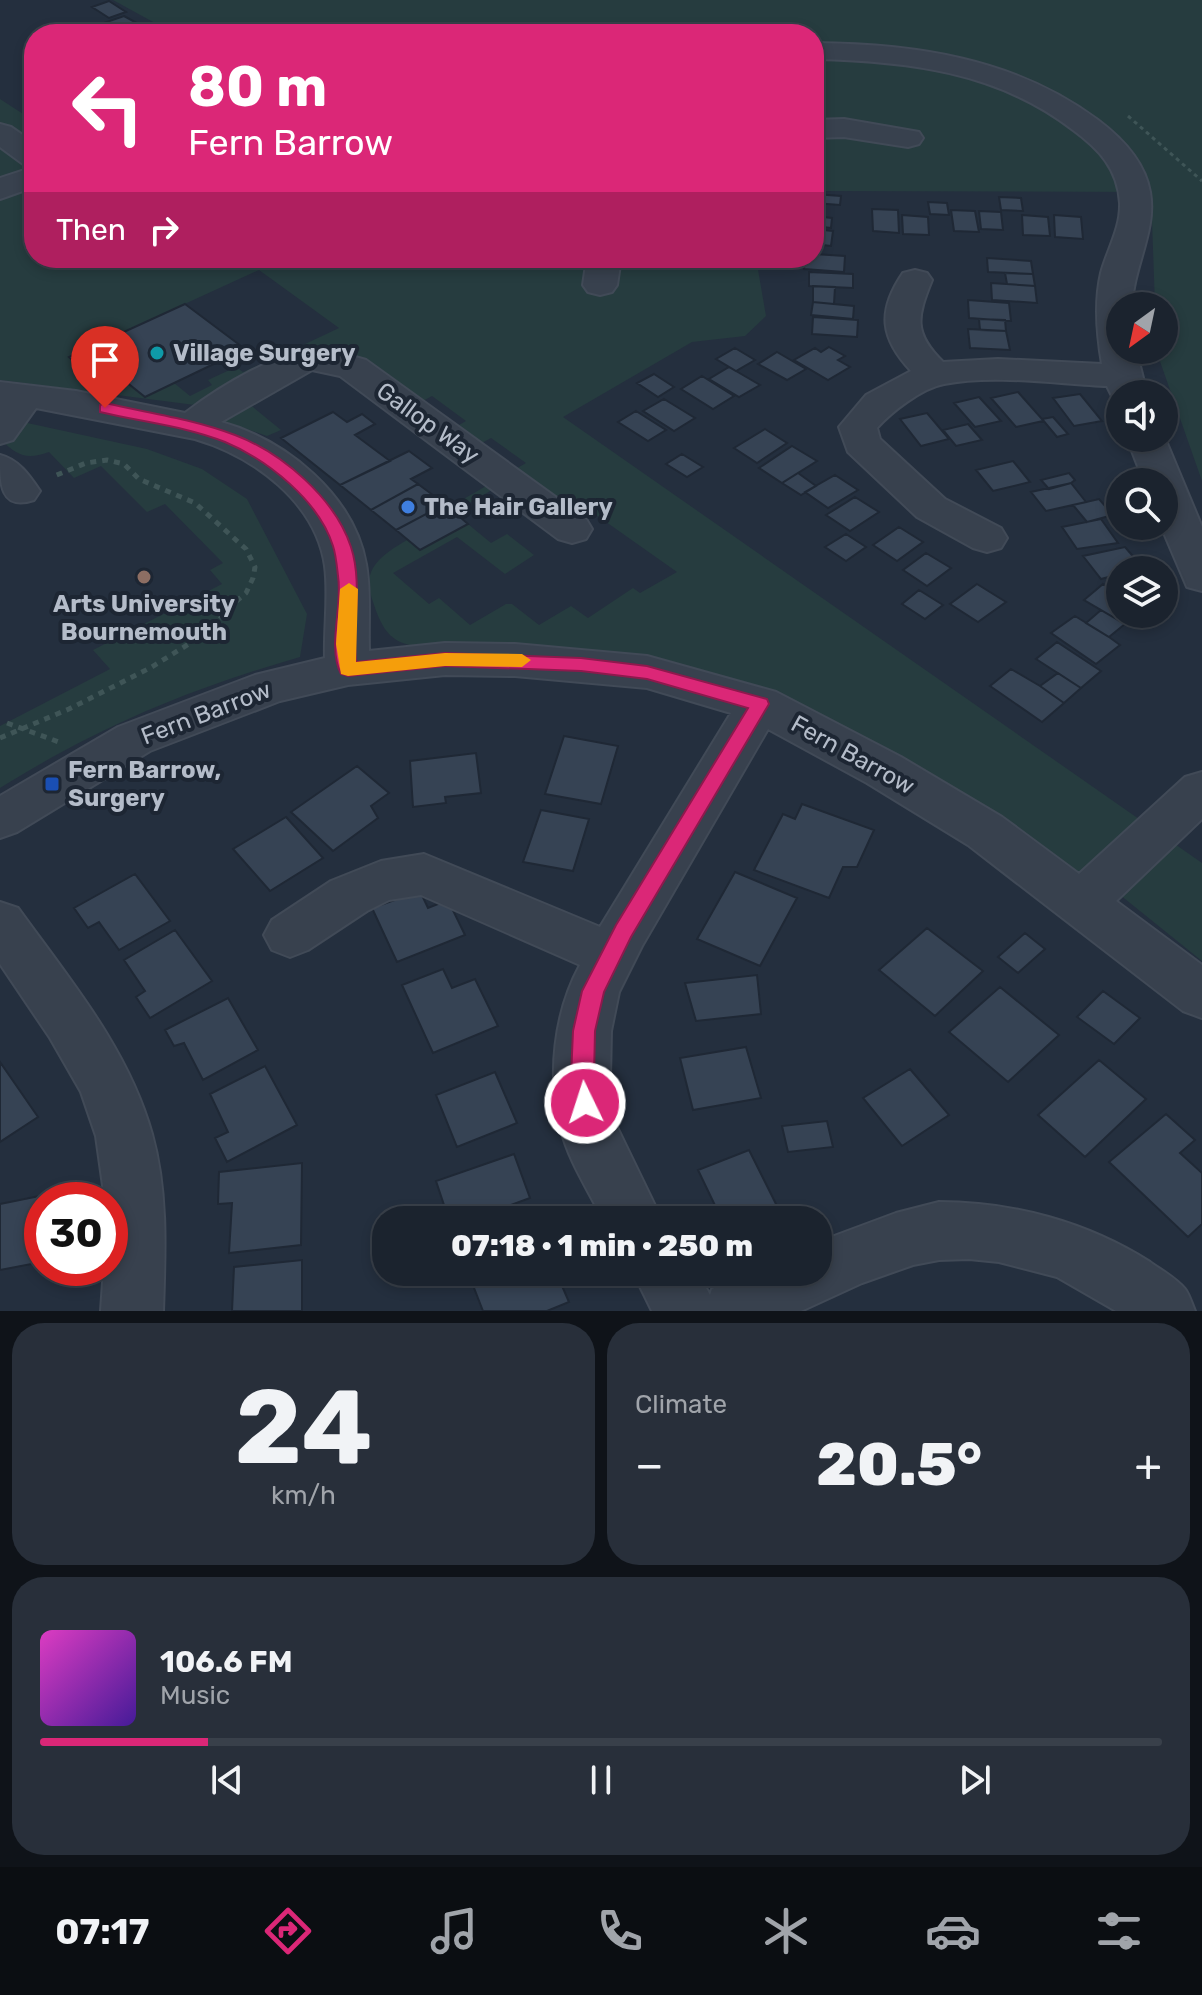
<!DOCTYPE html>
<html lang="en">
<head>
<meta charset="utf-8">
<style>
	:root { --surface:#1b232e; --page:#282f3a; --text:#f1f3f6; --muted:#a0a4aa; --line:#39404a; --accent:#db2777 }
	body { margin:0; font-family:Rubik,sans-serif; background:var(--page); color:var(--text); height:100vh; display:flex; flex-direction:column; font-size:30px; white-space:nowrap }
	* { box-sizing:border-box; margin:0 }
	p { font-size:26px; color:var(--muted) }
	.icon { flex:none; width:44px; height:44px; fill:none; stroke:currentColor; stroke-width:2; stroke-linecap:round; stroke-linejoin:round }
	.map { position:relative; height:1311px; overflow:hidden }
	.drawer { display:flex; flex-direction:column; gap:12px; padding:12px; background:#0f1319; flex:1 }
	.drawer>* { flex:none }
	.top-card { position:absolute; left:24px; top:24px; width:800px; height:244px; border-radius:32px; box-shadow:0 4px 12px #0003,0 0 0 2px var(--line); background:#db2777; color:#fff; overflow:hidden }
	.needle { width:52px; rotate:213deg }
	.fabs { position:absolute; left:1106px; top:292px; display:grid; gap:16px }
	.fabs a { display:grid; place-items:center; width:72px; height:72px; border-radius:50%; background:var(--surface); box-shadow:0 4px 12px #0003,0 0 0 2px var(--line); font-size:40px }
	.speed { position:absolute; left:24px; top:1182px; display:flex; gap:16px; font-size:40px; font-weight:700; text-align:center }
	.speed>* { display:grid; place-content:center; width:104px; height:104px; border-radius:50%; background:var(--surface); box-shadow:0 4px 12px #0003,0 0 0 2px var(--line); line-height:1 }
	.speed .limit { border:12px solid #d22; background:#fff; color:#111 }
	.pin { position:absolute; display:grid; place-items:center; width:68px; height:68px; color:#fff; margin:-82px -34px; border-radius:50% 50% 50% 0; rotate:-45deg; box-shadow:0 0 8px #0007 }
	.pin .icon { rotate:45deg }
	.me { position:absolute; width:88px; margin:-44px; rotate:356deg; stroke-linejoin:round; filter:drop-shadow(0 0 6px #0008) }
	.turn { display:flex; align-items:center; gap:28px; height:168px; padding:0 32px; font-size:36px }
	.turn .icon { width:104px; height:104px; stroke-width:2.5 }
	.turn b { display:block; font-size:56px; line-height:68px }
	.then { display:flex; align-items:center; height:76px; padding:0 32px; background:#0003; gap:16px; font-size:30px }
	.big { font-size:60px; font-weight:800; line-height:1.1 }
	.drawer .card { flex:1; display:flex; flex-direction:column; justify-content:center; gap:12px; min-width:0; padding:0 28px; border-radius:32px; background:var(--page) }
	.drawer .dial { align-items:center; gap:0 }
	.dial b { font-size:104px; line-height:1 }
	.song { display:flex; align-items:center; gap:24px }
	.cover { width:96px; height:96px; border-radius:12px; background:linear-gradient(135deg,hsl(310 70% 55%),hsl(260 70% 35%)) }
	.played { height:8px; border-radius:4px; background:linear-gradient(90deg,var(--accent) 15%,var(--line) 15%) }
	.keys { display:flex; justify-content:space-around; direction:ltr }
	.heat { display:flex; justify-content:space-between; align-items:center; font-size:44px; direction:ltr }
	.drawer .tiles { flex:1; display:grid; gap:12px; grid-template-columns:1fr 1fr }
	.card:last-child { grid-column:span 2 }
	.trip { position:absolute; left:372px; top:1206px; width:460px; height:80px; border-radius:32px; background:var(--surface); box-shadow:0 4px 12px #0003,0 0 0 2px var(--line); font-weight:800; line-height:80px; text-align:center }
	.menu { display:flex; height:128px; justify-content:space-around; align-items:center; background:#0b0e12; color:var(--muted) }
	.menu .icon { width:56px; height:56px }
	.menu .on { color:var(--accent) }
	.menu b { font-size:36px; color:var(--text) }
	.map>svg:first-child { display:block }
	.green { fill:#263c3f }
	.building { fill:#364354; stroke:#1f2835; stroke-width:2 }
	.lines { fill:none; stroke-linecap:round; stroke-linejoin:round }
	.minor-casing { stroke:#414a57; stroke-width:4 }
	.path-far1 { stroke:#3f5557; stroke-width:3; stroke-dasharray:4 4; stroke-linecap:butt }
	.path { stroke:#3f5557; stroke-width:5; stroke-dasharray:6 6; stroke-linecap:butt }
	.minor { fill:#38414e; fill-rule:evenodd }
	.route { fill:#db2777; stroke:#8e194d; stroke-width:2 }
	.slow { fill:#f59e0b }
	.culture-dot { fill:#0f9aa8; stroke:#1d2633; stroke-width:3 }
	.shop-dot { fill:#3f7fe0; stroke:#1d2633; stroke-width:3 }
	.education-dot { fill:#8d6e63; stroke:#1d2633; stroke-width:3 }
	.transit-dot { fill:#1a4fb4; stroke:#1d2633; stroke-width:3 }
	.labels { text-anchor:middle; stroke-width:8; stroke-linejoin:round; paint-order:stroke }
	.poi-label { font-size:24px; font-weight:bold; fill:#b4bcc9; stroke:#1d2633; text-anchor:start }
	.street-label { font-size:24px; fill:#b4bcc9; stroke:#1d2633 }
</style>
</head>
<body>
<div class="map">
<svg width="1202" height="1311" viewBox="0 0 1202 1311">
	<rect width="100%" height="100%" fill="#242f3e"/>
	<path class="green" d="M113 0H1202V481L1156 350H1164V306H1155L1151 192 814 191V34H175Z
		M0 99 34 121V258H756L766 316 745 336 692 342 563 417 1202 863V961L1104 882 1081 903 738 682 691 667 627 655 428 648C391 645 383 633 372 599 369 588 367 579 373 568 380 556 395 547 407 540L420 550 468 524 491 543 507 534 534 555 505 574 457 537 393 573 429 604 439 598 470 625 506 604H512L539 625 571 606 588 618 633 588 640 593 677 572 582 505 558 519 508 481 453 512 448 508 526 463 491 438 467 451 443 434 466 421 432 396 408 409 353 368 287 358 284 354 339 328 259 270 69 357 86 373 105 365 145 397 174 383 190 396 212 385 208 380 236 367 243 372 259 365 256 374 195 405 0 380Z
		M248 403 281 430 267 436 223 421 222 417Z
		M9 419 147 449 202 469 247 499 307 614 300 657C189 689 98 727 0 788V726L110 669 93 650 222 584 210 570 223 563 165 504 147 512 101 466 74 478 49 452C26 460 18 456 0 439Z"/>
	<path class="building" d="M109 1 126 12 109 18 92 7Z
		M124 16 135 22 106 32 95 26Z
		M814 194 841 196 840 205 814 203Z
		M999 197 1021 198 1023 211 1001 210Z
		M928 202 947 203 949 215 930 214Z
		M872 209 898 210 899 233 873 231Z
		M951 210 975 211 979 232 954 231Z
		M979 211 1001 212 1003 230 981 229Z
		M902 215 928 217 929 235 903 234Z
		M1022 215 1048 217 1050 236 1023 235Z
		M1054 215 1081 217 1083 239 1055 237Z
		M814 216 832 218 831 228 814 226Z
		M814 229 833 231 831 246 814 244Z
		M814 254 845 256 844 272 804 269 805 258H814Z
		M987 258 1031 261 1033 274 988 272Z
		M809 272 853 274V288L809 286Z
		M1005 273 1033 274 1035 286 1007 284Z
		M991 283 1035 286 1037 303 992 300Z
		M813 286 835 287 834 304 813 302Z
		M968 300 1009 303 1011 321 969 318Z
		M813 302 854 306 853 319 811 315Z
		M185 304 245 349 145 397 105 365 86 373 69 357Z
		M813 317 858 320 857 337 812 334Z
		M979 319 1005 320 1006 331 980 330Z
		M968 329 1006 331 1010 350 970 348Z
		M829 347 845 356 838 360 850 367 828 380 794 360 815 348 821 352Z
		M735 348 755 360 736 371 716 359Z
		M777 352 806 369 787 380 758 364Z
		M729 367 736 371 760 385 739 397 709 379Z
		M654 374 674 387 658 397 637 383Z
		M702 376 734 396 713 409 681 389Z
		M1018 392 1042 419 1043 421 1016 427 991 398Z
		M1080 394 1102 421 1074 426 1053 398Z
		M979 397 1001 421 975 427 954 403Z
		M664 399 695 418 674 431 643 411Z
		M636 411 666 430 648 441 618 422Z
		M333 412 347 422 362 414 375 424 355 435 390 461 340 485 281 438Z
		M927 413 949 439 921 446 900 419Z
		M1053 417 1068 434 1057 437 1042 419Z
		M968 424 982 440 956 446 943 430Z
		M765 429 787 443 757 463 734 448Z
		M792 446 817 461 782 483 759 468Z
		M409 451 432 468 411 479 418 484 371 510 340 485Z
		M682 454 703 467 687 477 666 464Z
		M1013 461 1030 482 993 491 976 470Z
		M798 473 816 486 801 495 782 483Z
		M1069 473 1075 480 1071 483 1049 489 1041 480Z
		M835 475 858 490 828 508 805 492Z
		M1071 483 1086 502 1046 511 1031 492Z
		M418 484 445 504 396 530 371 510Z
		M855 497 879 512 850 531 826 515Z
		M1099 499 1113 515 1087 522 1073 505Z
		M445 504 468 524 420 550 396 530Z
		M1101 519 1118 543 1077 549 1062 527Z
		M899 527 923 542 897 561 873 545Z
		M846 534 866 547 846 561 825 547Z
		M1125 547 1144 569 1120 570V574L1101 579 1083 556Z
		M926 553 951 568 927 586 903 570Z
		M977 584 1006 602 978 622 950 604Z
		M1103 584 1120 594V614H1137L1125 624 1084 600Z
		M919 590 943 605 925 619 902 604Z
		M1101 610 1125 624 1109 637 1086 623Z
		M1075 616 1109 637 1120 645 1096 664 1051 633Z
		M1057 642 1101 671 1081 688 1036 659Z
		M1011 669 1040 686 1064 703 1042 722 990 686Z
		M1058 673 1081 688 1064 703 1040 686Z
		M564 736 618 746 601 804 545 794Z
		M476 753 481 793 445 797 446 803 413 807 410 761Z
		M357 766 389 793 371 806 378 818 333 851 291 812Z
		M802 804 874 830 857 867H843L829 898 754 870 783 814 795 819Z
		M541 810 589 819 573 871 523 862Z
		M286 817 323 858 270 891 233 849Z
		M735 872 797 898 760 966 697 939Z
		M135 874 170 921 119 950 99 922 88 928 74 908Z
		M420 891 428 908 448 900 465 935 397 962 372 908Z
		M927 928 983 971 935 1016 879 970Z
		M175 930 212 981 150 1018 136 997 145 991 124 960Z
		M1025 933 1045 949 1018 973 998 957Z
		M443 969 452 988 475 979 498 1026 433 1053 402 985Z
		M757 975 761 1014 696 1021 685 983Z
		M1000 987 1059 1035 1008 1082 949 1032Z
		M1103 991 1140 1018 1114 1044 1077 1017Z
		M228 998 258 1050 203 1080 184 1043 174 1046 165 1030Z
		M746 1047 761 1098 693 1110 680 1058Z
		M1099 1060 1146 1099 1085 1157 1038 1115Z
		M0 1062 38 1117 0 1142Z
		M265 1066 297 1125 227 1162 215 1138 228 1132 210 1094Z
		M910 1069 949 1115 902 1146 863 1098Z
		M495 1072 517 1123 457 1147 436 1095Z
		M1166 1114 1195 1140 1180 1153 1202 1173V1224L1188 1237 1109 1162Z
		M827 1121 833 1147 788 1152 782 1126Z
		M749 1150 784 1220H722L698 1170Z
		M514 1154 530 1198 503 1208 508 1220H449L436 1181Z
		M302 1163 301 1245 229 1253 232 1203 218 1204 219 1172Z
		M74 1189V1200H42V1262L0 1270V1204Z
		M302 1260V1311H232L234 1267Z
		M476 1272H556L569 1302 547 1311H483L469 1275Z"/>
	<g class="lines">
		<g class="minor-casing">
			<path id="minor" d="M814 43C915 44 1015 58 1098 120 1122 138 1145 162 1150 192 1157 231 1133 267 1132 306H1120V350H1136L1147 394H1120V403L1115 402 1107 386C1057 384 993 374 944 384 922 388 891 412 877 428L880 439 945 499 1001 528 1007 538 1001 548 987 552 973 548 917 517 848 452 839 427 866 395 911 371C880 338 877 311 903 273L915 270 927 273 932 280C917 317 913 333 943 362L998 359 1102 364C1097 335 1094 303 1101 273 1107 250 1121 228 1120 203 1118 169 1099 149 1073 130 997 71 906 61 814 59Z
				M844 119 919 132 923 138 919 144 908 147 844 137 814 138V120Z
				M0 124 11 127 34 143V166L23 164 0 147Z
				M34 167V187L0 199V178Z
				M587 258H621L617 285 612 292 600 295 588 292 583 285Z
				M323 348 366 360 586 519 592 529 586 539 572 543 558 539 340 376 312 370 221 422C286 440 354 495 366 564 371 592 368 622 369 651L445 643 515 644 647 656 776 692 901 757 1002 817 1079 874 1185 777 1202 772V819L1116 901 1202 965V1018L1183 1011 968 845 867 783 768 729 642 946 619 992 611 1031 610 1077 617 1127 662 1220H603C589 1191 568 1160 561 1129 547 1076 554 1013 580 965L421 895 389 900 367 911 308 950 290 957 272 950 264 935 272 920 331 881 381 861 424 854 600 927 731 713 647 688 515 676 445 675 348 685 280 701 150 751 17 832 0 838V796L118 727 255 675 325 658C324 627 329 596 325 566 316 502 253 456 195 439L36 408 13 440 0 444V382L76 391 185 413C220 386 279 350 323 348Z
				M1164 436 1202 527V591L1187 587 1161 526H1164V482H1144L1127 438Z
				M0 455C19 460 29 475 40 491L34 500C0 511 0 484 0 455Z
				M0 902 18 908C69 979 128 1048 152 1134 168 1191 165 1252 163 1311H101L104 1268H110V1200H105L96 1136 81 1092 50 1038 0 964Z
				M939 1202C1013 1202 1087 1222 1150 1262 1161 1270 1176 1278 1185 1289 1189 1294 1192 1304 1195 1311H1116L1057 1277 999 1262 969 1259 939 1260 913 1265 862 1283 801 1311H652L633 1272H697L710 1295 712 1289 751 1272H818V1242L896 1213Z"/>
		</g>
		<path class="path-far1" d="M783 34 799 33
			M1128 116 1202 181"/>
		<path class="path" d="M7 723 59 742
			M0 738 69 709 150 668 213 629 227 609 246 593 253 578 255 567 246 549 195 503 139 479 124 464 107 460 86 463 52 477"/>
		<use href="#minor" class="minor"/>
	</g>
	<path class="route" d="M105 403C148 413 194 419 235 435 282 453 335 498 351 547 363 584 352 623 356 662L445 653 581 658 647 666 767 699 769 704 631 937 604 992 595 1031 594 1077 597 1103 594 1111 585 1114 577 1111 571 1077 573 1031 582 991 616 925 748 708 647 679 581 671 445 666 348 676 341 674C327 646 343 607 338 576 337 567 336 555 333 546 319 501 268 460 225 442 185 426 141 422 100 412V405Z"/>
	<path class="slow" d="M349 583 358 589 356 662 445 653 522 654 531 660 522 667 445 666 348 676 341 674 336 644 340 589Z"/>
	<circle class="culture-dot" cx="157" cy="353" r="8"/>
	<circle class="shop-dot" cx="408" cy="507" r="8"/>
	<circle class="education-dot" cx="144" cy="577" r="8"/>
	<rect class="transit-dot" x="44" y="776" width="16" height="16" rx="4"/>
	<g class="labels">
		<g class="poi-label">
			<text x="173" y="361">Village Surgery</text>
			<text x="424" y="515">The Hair Gallery</text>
			<text x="144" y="612" text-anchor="middle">Arts University<tspan x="144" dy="28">Bournemouth</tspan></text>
			<text x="68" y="778">Fern Barrow,<tspan x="68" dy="28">Surgery</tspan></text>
		</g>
		<g class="street-label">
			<text transform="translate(428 423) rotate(36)" y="8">Gallop Way</text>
			<text transform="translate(206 713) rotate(-21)" y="8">Fern Barrow</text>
			<text transform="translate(853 755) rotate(29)" y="8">Fern Barrow</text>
		</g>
	</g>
</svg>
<div class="fabs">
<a><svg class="needle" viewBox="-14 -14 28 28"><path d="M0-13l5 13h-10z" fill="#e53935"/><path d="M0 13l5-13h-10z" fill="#a0a4aa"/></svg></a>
<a><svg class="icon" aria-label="sound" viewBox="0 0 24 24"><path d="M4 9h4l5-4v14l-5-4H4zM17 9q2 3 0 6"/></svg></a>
<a><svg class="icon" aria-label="search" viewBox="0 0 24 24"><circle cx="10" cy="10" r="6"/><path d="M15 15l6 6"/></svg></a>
<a><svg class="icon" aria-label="layers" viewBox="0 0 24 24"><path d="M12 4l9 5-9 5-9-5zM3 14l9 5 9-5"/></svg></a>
</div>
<div class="speed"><div class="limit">30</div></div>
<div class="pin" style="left:105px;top:408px;background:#d93025"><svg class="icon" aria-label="arrive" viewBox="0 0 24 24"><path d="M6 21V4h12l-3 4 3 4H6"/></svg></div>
<svg class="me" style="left:585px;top:1103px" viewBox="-20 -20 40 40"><circle r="17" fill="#db2777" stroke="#fff" stroke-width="3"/><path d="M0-11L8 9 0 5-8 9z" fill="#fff"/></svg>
<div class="trip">07:18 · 1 min · 250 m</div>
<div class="top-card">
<div class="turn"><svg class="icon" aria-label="left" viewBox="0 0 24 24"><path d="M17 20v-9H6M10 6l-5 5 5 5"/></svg><div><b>80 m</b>Fern Barrow</div></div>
<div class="then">Then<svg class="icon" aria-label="right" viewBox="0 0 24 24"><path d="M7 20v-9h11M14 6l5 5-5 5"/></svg></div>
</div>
</div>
<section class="drawer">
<div class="tiles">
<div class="card dial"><b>24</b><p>km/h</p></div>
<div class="card"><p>Climate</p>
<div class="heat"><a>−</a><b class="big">20.5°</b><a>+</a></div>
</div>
<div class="card">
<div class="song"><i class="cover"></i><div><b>106.6 FM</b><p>Music</p></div></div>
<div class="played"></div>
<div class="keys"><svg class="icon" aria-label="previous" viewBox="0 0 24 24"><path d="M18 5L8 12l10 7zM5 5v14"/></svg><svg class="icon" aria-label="pause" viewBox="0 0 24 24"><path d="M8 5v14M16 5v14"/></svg><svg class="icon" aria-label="next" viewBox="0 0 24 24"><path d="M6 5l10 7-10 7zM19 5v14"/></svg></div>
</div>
</div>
</section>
<nav class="menu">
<b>07:17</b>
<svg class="icon on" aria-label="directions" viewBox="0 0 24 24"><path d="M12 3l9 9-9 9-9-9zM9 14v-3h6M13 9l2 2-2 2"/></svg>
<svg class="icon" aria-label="music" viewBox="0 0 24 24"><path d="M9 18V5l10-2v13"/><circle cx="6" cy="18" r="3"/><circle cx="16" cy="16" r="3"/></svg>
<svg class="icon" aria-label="phone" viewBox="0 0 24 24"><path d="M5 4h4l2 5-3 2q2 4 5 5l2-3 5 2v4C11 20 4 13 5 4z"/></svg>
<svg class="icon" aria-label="climate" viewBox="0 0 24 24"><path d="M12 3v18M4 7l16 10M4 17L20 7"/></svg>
<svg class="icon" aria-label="car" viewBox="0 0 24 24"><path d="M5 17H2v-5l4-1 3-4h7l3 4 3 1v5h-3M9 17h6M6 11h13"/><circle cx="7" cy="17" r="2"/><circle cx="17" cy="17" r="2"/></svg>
<svg class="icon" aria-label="filters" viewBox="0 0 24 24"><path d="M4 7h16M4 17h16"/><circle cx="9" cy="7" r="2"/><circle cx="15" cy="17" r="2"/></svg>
</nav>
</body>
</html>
